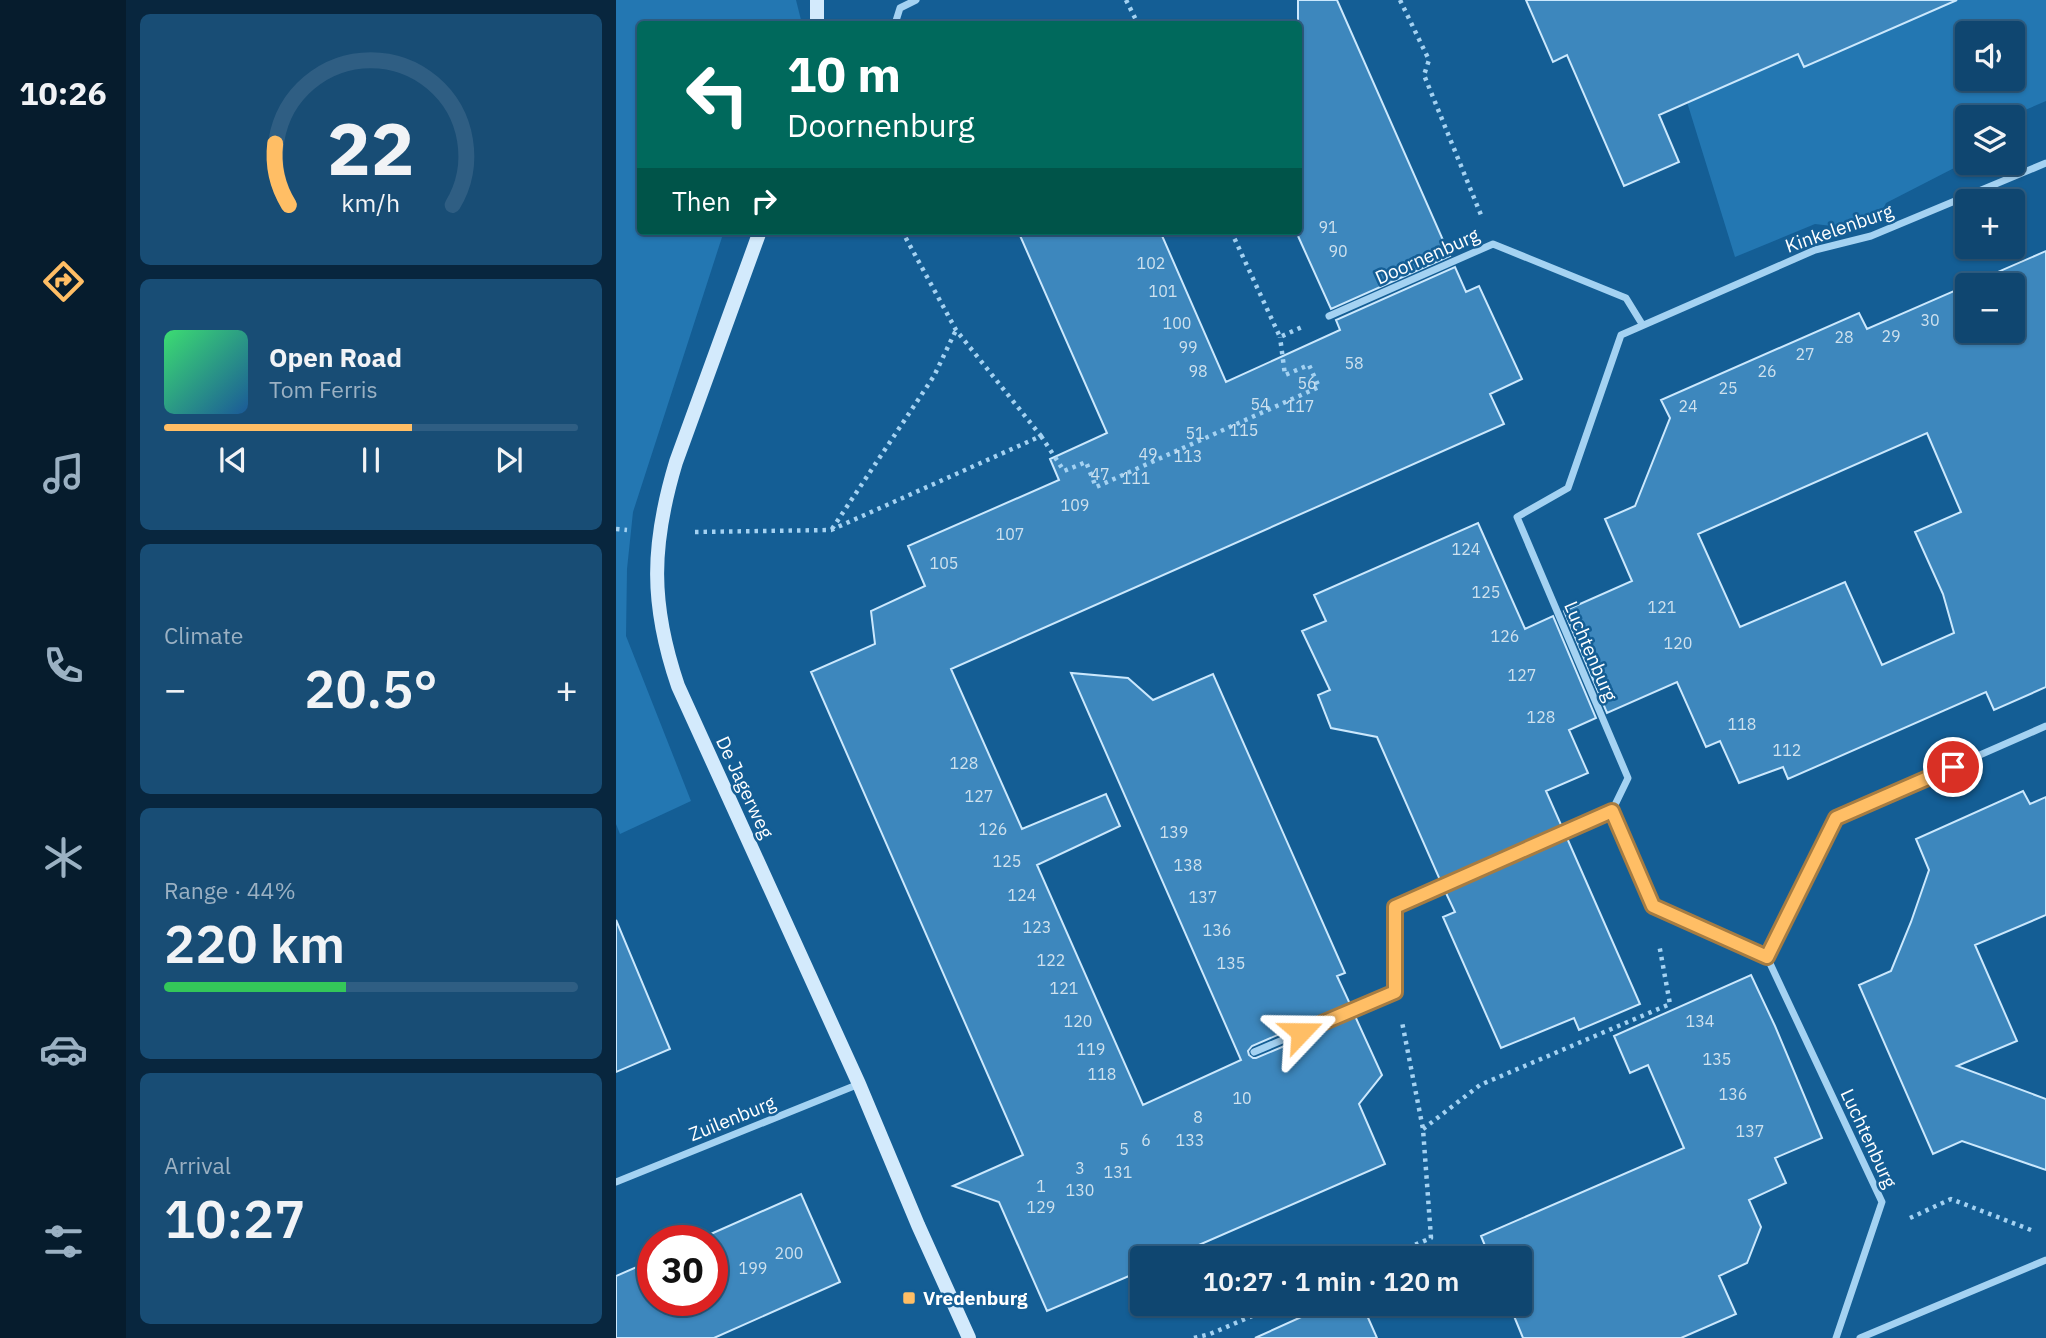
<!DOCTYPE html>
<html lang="en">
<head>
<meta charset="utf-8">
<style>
	:root { --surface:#0f4670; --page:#184d75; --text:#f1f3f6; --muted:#9bb1c3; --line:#2f5e83; --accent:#ffbe65 }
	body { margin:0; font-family:"IBM Plex Sans",sans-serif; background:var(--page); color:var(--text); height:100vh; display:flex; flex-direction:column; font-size:26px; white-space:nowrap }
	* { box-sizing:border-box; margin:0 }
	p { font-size:23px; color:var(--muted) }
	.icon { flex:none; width:38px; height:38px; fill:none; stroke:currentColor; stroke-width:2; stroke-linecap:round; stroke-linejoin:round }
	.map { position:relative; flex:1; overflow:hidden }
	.panel { display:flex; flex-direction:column; gap:14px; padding:14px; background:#08263e; width:490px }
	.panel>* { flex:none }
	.hud { position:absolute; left:21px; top:21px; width:665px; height:214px; border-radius:7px; box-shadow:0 2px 5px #0004,0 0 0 2px var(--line); background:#00695c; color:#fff; overflow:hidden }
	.controls { position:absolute; left:1339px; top:21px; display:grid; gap:14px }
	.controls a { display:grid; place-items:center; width:70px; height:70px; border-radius:7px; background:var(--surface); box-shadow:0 2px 5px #0004,0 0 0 2px var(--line); font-size:35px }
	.speed { position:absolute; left:21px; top:1225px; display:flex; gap:14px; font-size:35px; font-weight:700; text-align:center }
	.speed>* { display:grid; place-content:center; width:91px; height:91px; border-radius:50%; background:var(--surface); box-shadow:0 2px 5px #0004,0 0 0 2px var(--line); line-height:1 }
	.speed .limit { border:10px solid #d22; background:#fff; color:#111 }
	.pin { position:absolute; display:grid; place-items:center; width:60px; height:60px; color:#fff; margin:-30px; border:4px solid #fff; border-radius:50%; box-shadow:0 2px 7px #0007 }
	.me { position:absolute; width:77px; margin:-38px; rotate:67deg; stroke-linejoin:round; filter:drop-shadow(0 0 5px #0008) }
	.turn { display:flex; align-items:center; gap:24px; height:147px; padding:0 35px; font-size:32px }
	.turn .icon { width:91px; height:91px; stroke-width:2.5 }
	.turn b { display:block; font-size:49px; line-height:60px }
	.then { display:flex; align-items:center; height:66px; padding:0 35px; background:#0003; gap:14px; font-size:26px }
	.big { font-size:52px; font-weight:600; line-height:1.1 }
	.panel .card { flex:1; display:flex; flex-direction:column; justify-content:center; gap:10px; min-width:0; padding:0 24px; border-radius:10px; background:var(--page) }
	.panel .dial { align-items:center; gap:0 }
	.dial svg { height:182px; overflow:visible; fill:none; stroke:var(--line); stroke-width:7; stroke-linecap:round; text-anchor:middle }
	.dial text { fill:var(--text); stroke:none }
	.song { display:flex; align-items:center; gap:21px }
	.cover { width:84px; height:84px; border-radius:10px; background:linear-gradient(135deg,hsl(140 70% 55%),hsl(210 70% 35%)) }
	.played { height:7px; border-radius:4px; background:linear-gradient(90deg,var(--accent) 60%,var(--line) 60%) }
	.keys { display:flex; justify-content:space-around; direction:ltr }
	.heat { display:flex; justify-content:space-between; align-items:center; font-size:38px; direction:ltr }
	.charge { height:10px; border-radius:5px; background:linear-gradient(90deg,#34c759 44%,var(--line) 0) }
	.trip { position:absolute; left:514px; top:1246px; width:402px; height:70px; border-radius:7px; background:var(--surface); box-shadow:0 2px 5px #0004,0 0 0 2px var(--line); font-weight:600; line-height:70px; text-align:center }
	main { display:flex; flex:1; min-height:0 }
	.menu { display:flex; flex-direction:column; width:126px; justify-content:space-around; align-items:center; background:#061c2d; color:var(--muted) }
	.menu .icon { width:49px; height:49px }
	.menu .active { color:var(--accent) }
	.menu b { font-size:32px; color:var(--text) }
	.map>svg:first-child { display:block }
	.green { fill:#2377b2; fill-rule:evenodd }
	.building { fill:#3d87bd; stroke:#cbe8fd; stroke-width:2; fill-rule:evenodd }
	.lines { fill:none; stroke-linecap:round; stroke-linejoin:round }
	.path { stroke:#a4d2f2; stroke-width:4.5; stroke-dasharray:3.5 5; stroke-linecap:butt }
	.street { stroke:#a4d2f2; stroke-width:7 }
	.secondary { stroke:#d3eafc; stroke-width:14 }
	.route-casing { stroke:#a67c42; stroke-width:18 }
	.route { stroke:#ffbe65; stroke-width:12 }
	.poi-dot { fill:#ffbe65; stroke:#145e95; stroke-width:2.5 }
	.labels { text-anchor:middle; stroke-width:5; stroke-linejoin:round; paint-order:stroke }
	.number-label { font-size:16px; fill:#cee1ee }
	.street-label { font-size:19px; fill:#fff; stroke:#145e95 }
	.poi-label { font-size:19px; font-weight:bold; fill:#fff; stroke:#145e95; text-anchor:start }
</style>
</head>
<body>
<main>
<nav class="menu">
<b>10:26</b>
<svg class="icon active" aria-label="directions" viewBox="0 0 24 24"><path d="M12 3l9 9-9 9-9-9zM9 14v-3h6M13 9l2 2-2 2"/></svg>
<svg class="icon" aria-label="music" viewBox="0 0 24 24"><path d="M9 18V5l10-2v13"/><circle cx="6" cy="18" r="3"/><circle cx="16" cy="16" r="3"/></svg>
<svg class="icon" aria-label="phone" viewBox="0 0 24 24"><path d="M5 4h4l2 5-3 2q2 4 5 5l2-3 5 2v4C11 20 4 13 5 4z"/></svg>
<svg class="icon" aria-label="climate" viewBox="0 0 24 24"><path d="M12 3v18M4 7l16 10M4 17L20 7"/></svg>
<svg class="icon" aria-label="car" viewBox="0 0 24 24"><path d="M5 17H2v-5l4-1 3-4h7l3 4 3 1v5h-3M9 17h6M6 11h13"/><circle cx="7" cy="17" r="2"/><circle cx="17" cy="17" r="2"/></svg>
<svg class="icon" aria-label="filters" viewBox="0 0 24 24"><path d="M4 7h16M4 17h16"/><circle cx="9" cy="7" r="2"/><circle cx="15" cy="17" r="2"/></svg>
</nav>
<section class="panel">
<div class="card dial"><svg viewBox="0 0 100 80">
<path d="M14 69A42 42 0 1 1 86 69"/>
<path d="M14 69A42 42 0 0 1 8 42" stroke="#ffbe65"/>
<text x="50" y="56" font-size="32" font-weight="700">22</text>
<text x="50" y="72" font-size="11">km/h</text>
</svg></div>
<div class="card">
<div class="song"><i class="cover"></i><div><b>Open Road</b><p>Tom Ferris</p></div></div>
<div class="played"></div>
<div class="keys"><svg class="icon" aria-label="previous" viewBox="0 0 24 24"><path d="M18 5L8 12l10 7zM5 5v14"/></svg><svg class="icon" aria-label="pause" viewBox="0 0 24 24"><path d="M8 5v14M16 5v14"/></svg><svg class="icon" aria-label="next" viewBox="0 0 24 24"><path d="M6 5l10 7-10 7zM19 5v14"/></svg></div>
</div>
<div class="card"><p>Climate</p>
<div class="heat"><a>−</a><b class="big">20.5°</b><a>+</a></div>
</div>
<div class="card"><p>Range · 44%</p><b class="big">220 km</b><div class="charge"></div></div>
<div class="card"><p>Arrival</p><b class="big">10:27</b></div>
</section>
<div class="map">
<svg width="1430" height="1338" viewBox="0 0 1430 1338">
	<rect width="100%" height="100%" fill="#145e95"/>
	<path class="green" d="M0 0H180L186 24H24V231H108L17 512 11 569 10 636 75 801 4 834 0 824Z
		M1292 0H1430V101L1393 117H1351V163H1389L1366 172 1344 165 1270 203 1262 219 1233 228 1199 224 1119 257 1071 102 1182 54 1188 67ZM1351 33H1396V79H1351Z"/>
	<path class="building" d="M682 0H721L834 256 715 309 682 236Z
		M910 0H1341L1188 67 1182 54 1043 115 1063 162 1008 186 951 55 937 62Z
		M402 231H544L610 382 724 330 720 320 839 267 850 292 863 286 906 379 874 394 888 424 335 669 406 829 490 794 504 826 421 865 527 1105 625 1060 455 673 512 678 537 700 597 674 729 973 721 976 734 1004 636 1046 632 1051 633 1055 637 1058H640L739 1016 766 1075 743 1104 769 1164 553 1258H527V1270L431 1311 383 1202 337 1186 407 1155 195 672 259 644 255 611 309 586 292 546 443 480 434 459 491 433Z
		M1430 251V687L1378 710 1370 692 1172 779 1167 767 1123 783 1104 741 1090 747 1061 682 991 713 948 611 1016 581 989 519 1019 506 1054 418 1045 400 1243 313 1251 329ZM1351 285H1396V331H1351ZM1311 433 1345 512 1299 532 1327 594 1338 633 1266 665 1229 582 1124 627 1082 534Z
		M862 523 909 629 937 616 980 718 953 730 972 773 930 791 946 827 824 880 761 737 715 728 702 695 714 690 686 631 710 621 698 595Z
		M1407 791 1414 804 1430 797V915L1359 945 1401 1041 1341 1066 1430 1099V1170L1346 1141 1317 1154 1243 985 1275 971 1295 922 1313 870 1300 839Z
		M951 838 1024 1004 963 1030 958 1018 885 1048 827 917 839 912 829 891Z
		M0 920 54 1049 0 1072Z
		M1135 975 1159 1026 1206 1138 1159 1158 1170 1183 1133 1200 1145 1227 1131 1263 1103 1276 1120 1314 1065 1338H907L893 1304H905V1258H874L865 1236 1068 1148 1032 1065 1014 1073 998 1036Z
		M185 1194 224 1282 98 1338H0V1276L37 1260V1300H96V1241H79Z
		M714 1304H746L761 1338H639Z"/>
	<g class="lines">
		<path class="path" d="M510 0 522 24
			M784 0 813 60 808 75 865 215
			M615 231 664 337 686 327
			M425 436 448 471 470 462 480 487 703 387 693 365 669 375 664 337
			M0 529 11 530
			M216 529 318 376 340 330
			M79 532 215 530 425 436 340 330 286 231
			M807 1129 864 1085 1054 1004 1043 944
			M1294 1218 1335 1199 1415 1230
			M768 1258 815 1238 807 1129 786 1022
			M578 1338 594 1334 664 1304"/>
		<path class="street" d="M279 24 284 8 300 0
			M713 316 877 244 1010 298 1026 324
			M1151 957 1220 818 1430 726
			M638 1052 779 992V907L996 811
			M0 1182 243 1084
			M1220 1338 1266 1202 1151 957 1037 906 996 811 1012 778 901 517 952 488 1005 335 1199 250 1255 236 1430 163
			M1244 1338 1430 1260"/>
		<path class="secondary" d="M201 0V24
			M144 231 60 462C35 545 34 604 62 686L243 1084 302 1225 353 1338"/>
	</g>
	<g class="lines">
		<g class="route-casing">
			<path id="route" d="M685 1032 779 992V907L996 811 1037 906 1151 957 1220 818 1337 767"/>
		</g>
		<use href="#route" class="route"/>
	</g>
	<rect class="poi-dot" x="286" y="1291" width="14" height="14" rx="3.5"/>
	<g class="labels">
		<g class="number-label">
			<text x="712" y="233">91</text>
			<text x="722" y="257">90</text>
			<text x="535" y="269">102</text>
			<text x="547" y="297">101</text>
			<text x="1314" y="326">30</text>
			<text x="561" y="329">100</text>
			<text x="1275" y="342">29</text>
			<text x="1228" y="343">28</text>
			<text x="572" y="353">99</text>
			<text x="1189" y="360">27</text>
			<text x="738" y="369">58</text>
			<text x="582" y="377">98</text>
			<text x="1151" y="377">26</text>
			<text x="691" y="389">56</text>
			<text x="1112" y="394">25</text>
			<text x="644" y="410">54</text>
			<text x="684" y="412">117</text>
			<text x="1072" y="412">24</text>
			<text x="628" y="436">115</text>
			<text x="579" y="439">51</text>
			<text x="532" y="460">49</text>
			<text x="572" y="462">113</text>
			<text x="484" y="480">47</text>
			<text x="520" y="484">111</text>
			<text x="459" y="511">109</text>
			<text x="394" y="540">107</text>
			<text x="850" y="555">124</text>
			<text x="328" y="569">105</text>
			<text x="870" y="598">125</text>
			<text x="1046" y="613">121</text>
			<text x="889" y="642">126</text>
			<text x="1062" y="649">120</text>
			<text x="906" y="681">127</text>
			<text x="925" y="723">128</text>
			<text x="1126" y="730">118</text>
			<text x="1171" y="756">112</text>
			<text x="348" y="769">128</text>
			<text x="363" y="802">127</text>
			<text x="377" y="835">126</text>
			<text x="558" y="838">139</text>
			<text x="391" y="867">125</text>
			<text x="572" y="871">138</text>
			<text x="406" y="901">124</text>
			<text x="587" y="903">137</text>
			<text x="421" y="933">123</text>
			<text x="601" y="936">136</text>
			<text x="435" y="966">122</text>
			<text x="615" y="969">135</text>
			<text x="448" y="994">121</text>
			<text x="462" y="1027">120</text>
			<text x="1084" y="1027">134</text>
			<text x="475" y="1055">119</text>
			<text x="1101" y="1065">135</text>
			<text x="486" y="1080">118</text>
			<text x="1117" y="1100">136</text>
			<text x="626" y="1104">10</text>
			<text x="582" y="1123">8</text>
			<text x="1134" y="1137">137</text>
			<text x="530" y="1146">6</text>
			<text x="574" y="1146">133</text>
			<text x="508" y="1155">5</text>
			<text x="464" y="1174">3</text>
			<text x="502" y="1178">131</text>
			<text x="425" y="1192">1</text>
			<text x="464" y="1196">130</text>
			<text x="425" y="1213">129</text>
			<text x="173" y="1259">200</text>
			<text x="137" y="1274">199</text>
		</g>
		<g class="street-label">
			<text transform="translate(1223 228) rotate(-19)" y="7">Kinkelenburg</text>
			<text transform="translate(811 256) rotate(-24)" y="7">Doornenburg</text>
			<text transform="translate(975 651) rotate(67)" y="7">Luchtenburg</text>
			<text transform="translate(129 787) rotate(65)" y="7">De Jagerweg</text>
			<text transform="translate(116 1118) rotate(-22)" y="7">Zuilenburg</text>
			<text transform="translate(1253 1138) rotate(65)" y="7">Luchtenburg</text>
		</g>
		<g class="poi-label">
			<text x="307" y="1305">Vredenburg</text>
		</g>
	</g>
</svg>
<div class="controls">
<a><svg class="icon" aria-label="sound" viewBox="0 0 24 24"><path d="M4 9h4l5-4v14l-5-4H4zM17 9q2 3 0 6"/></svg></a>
<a><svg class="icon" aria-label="layers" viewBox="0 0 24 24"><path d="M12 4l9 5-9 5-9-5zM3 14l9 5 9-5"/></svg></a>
<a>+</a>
<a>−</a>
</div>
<div class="speed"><div class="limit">30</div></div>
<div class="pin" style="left:1337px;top:767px;background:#d93025"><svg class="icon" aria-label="arrive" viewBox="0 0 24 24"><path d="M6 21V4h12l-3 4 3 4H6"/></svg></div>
<svg class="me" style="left:685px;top:1032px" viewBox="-20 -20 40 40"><path d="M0-17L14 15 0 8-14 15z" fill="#ffbe65" stroke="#fff" stroke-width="4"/></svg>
<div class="trip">10:27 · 1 min · 120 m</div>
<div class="hud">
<div class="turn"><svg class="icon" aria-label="left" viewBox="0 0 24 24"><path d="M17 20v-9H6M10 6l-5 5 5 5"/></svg><div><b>10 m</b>Doornenburg</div></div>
<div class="then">Then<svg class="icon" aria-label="right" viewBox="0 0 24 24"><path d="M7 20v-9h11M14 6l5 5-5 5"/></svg></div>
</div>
</div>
</main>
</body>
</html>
